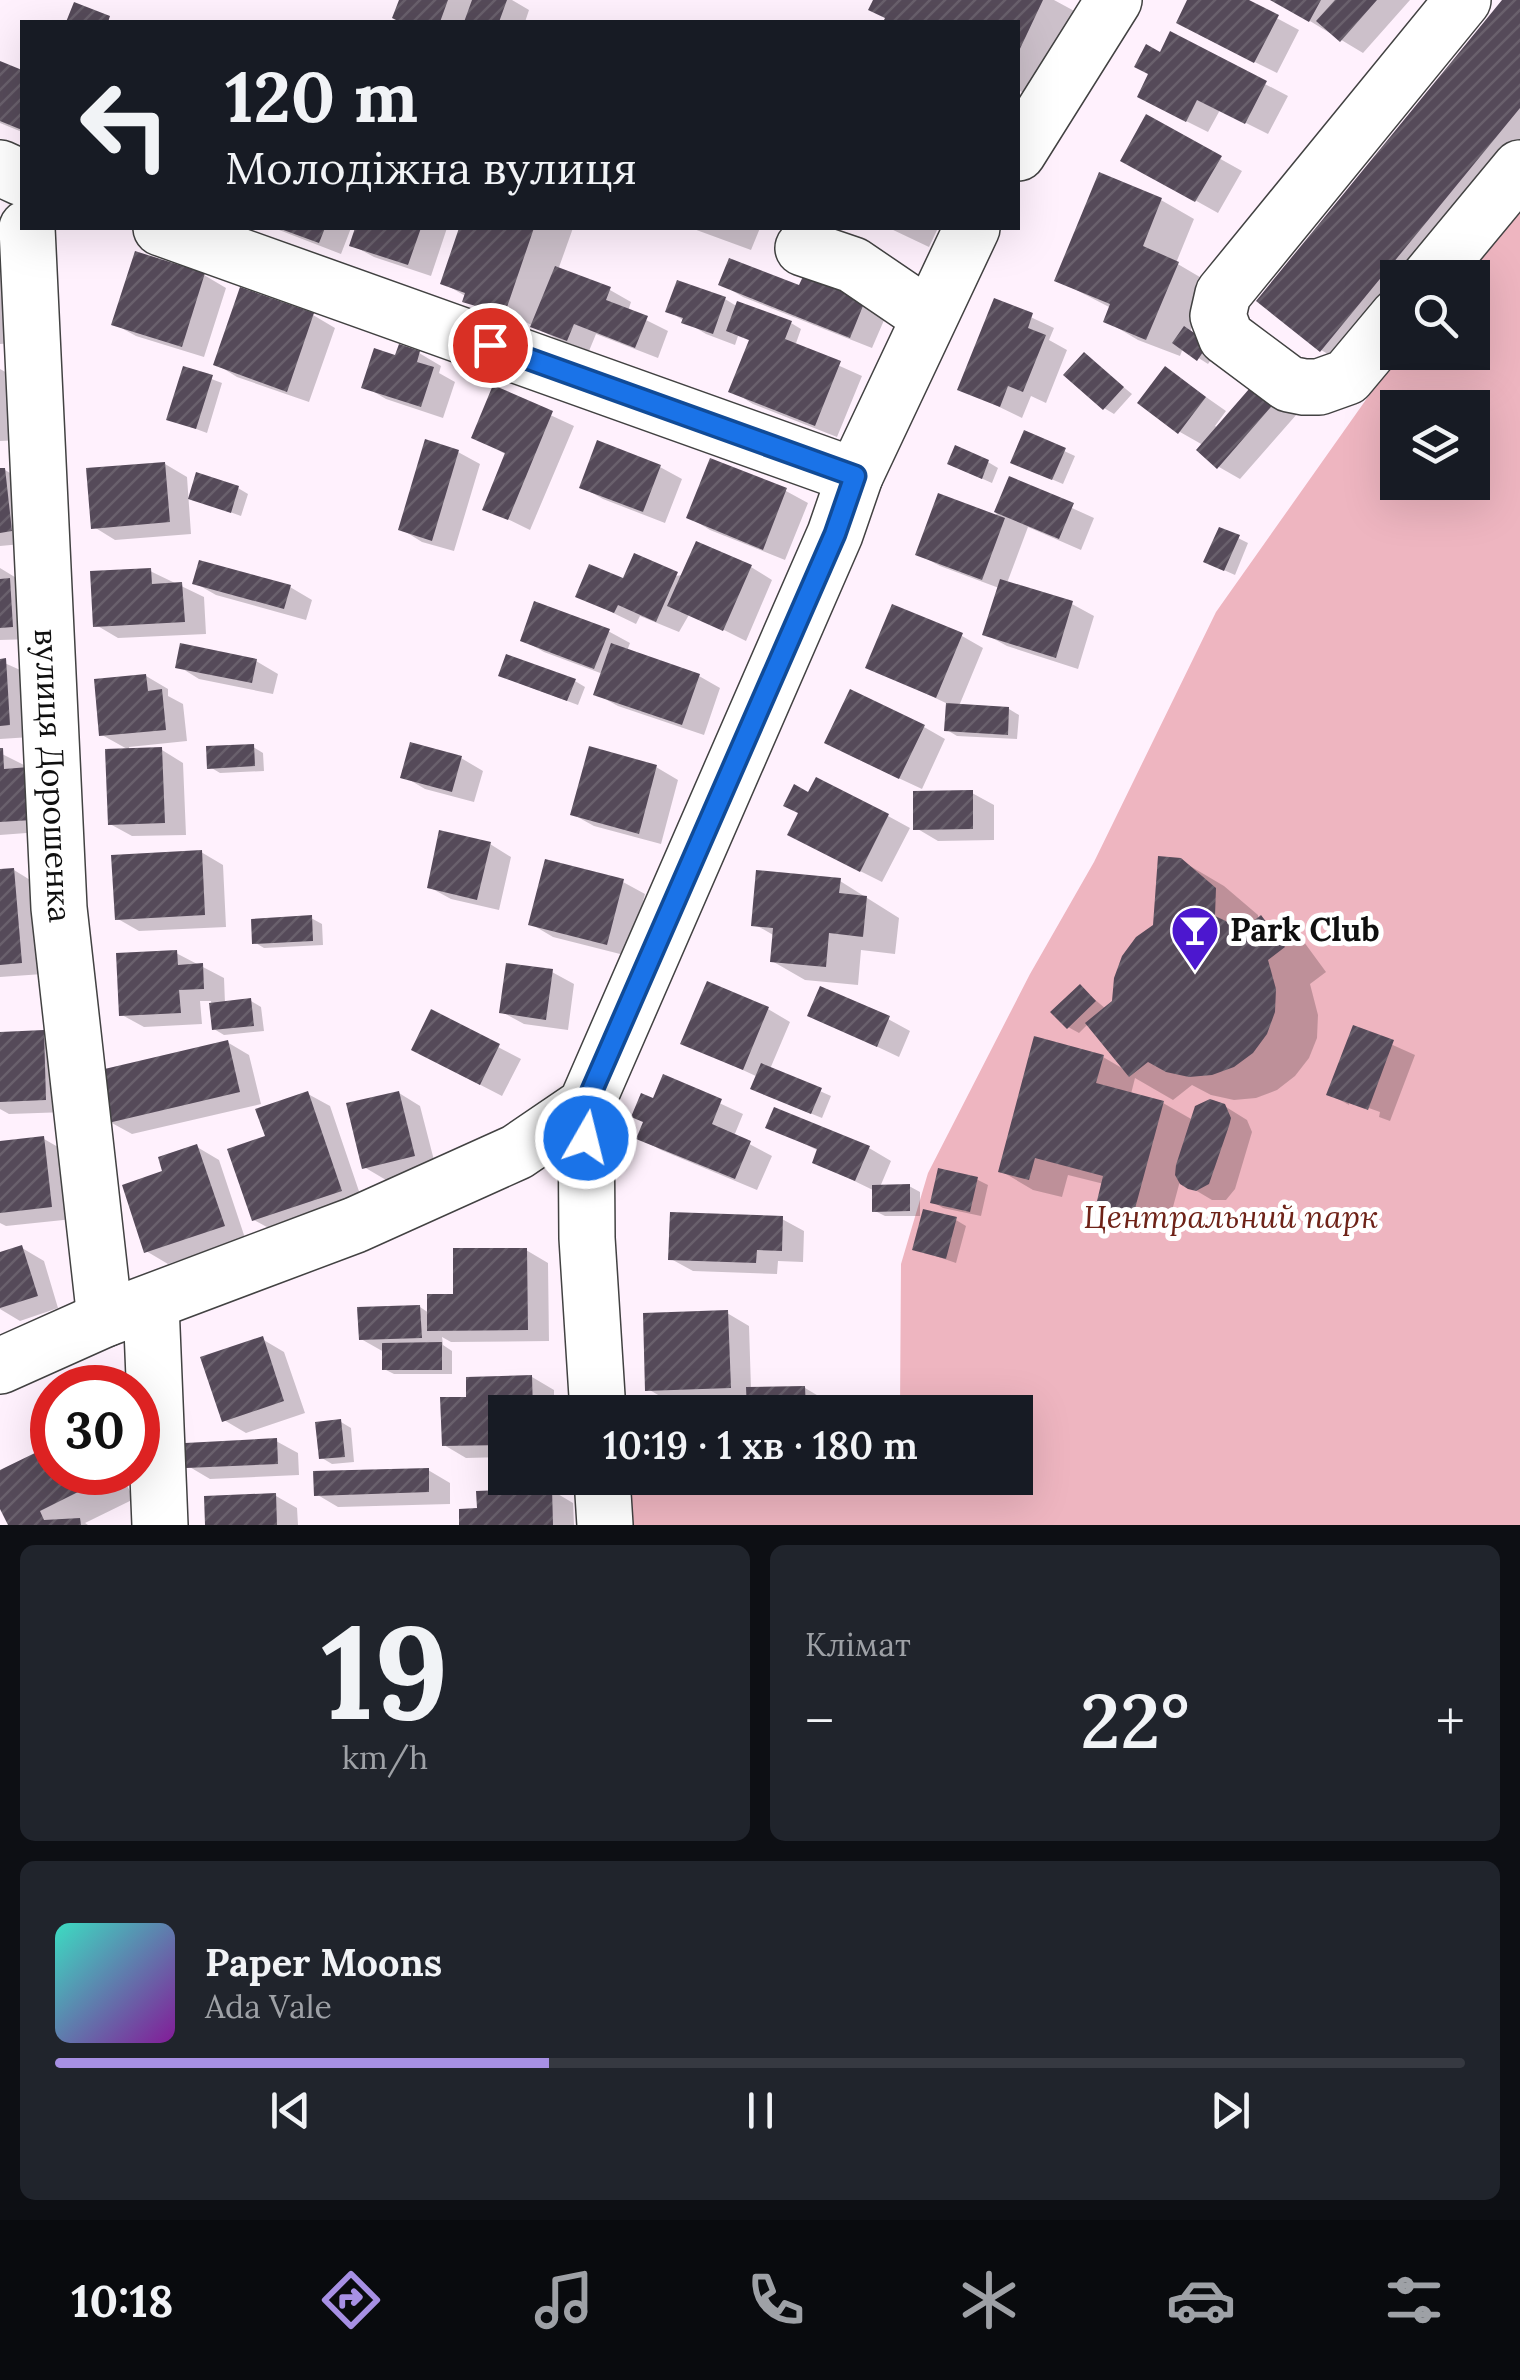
<!DOCTYPE html>
<html lang="uk">
<head>
<meta charset="utf-8">
<style>
	:root { --surface:#171b24; --page:#20242c; --text:#f1f3f6; --muted:#9ea1a6; --line:#363941; --accent:#a790e4 }
	body { margin:0; font-family:Lora,serif; background:var(--page); color:var(--text); height:100vh; display:flex; flex-direction:column; font-size:38px; white-space:nowrap }
	* { box-sizing:border-box; margin:0 }
	p { font-size:32px; color:var(--muted) }
	.icon { flex:none; width:55px; height:55px; fill:none; stroke:currentColor; stroke-width:2; stroke-linecap:round; stroke-linejoin:round }
	.map { position:relative; height:1525px; overflow:hidden }
	.panel { display:flex; flex-direction:column; gap:20px; padding:20px; background:#0d0f14; flex:1 }
	.panel>* { flex:none }
	.guide { position:absolute; left:20px; top:20px; width:1000px; height:210px; border-radius:0px; box-shadow:0 10px 40px #0002; background:#171b24; color:var(--text); overflow:hidden }
	.controls { position:absolute; left:1380px; top:260px; display:grid; gap:20px }
	.controls a { display:grid; place-items:center; width:110px; height:110px; border-radius:0px; background:var(--surface); box-shadow:0 10px 40px #0002; font-size:50px }
	.speed { position:absolute; left:30px; top:1365px; display:flex; gap:20px; font-size:50px; font-weight:700; text-align:center }
	.speed>* { display:grid; place-content:center; width:130px; height:130px; border-radius:50%; background:var(--surface); box-shadow:0 10px 40px #0002; line-height:1 }
	.speed .limit { border:15px solid #d22; background:#fff; color:#111 }
	.pin { position:absolute; display:grid; place-items:center; width:85px; height:85px; color:#fff; margin:-42px; border:5px solid #fff; border-radius:50%; box-shadow:0 2px 10px #0007 }
	.me { position:absolute; width:110px; margin:-55px; rotate:8deg; stroke-linejoin:round; filter:drop-shadow(0 0 8px #0008) }
	.turn { display:flex; align-items:center; gap:35px; height:210px; padding:0 40px; font-size:45px }
	.turn .icon { width:130px; height:130px; stroke-width:2.5 }
	.turn b { display:block; font-size:70px; line-height:85px }
	.big { font-size:75px; font-weight:600; line-height:1.1 }
	.panel .widget { flex:1; display:flex; flex-direction:column; justify-content:center; gap:15px; min-width:0; padding:0 35px; border-radius:15px; background:var(--page) }
	.panel .dial { align-items:center; gap:0 }
	.dial b { font-size:130px; line-height:1 }
	.song { display:flex; align-items:center; gap:30px }
	.cover { width:120px; height:120px; border-radius:15px; background:linear-gradient(135deg,hsl(170 70% 55%),hsl(290 70% 35%)) }
	.played { height:10px; border-radius:5px; background:linear-gradient(90deg,var(--accent) 35%,var(--line) 35%) }
	.keys { display:flex; justify-content:space-around; direction:ltr }
	.heat { display:flex; justify-content:space-between; align-items:center; font-size:55px; direction:ltr }
	.panel .tiles { flex:1; display:grid; gap:20px; grid-template-columns:1fr 1fr }
	.widget:last-child { grid-column:span 2 }
	.trip { position:absolute; left:488px; top:1395px; width:545px; height:100px; border-radius:0px; background:var(--surface); box-shadow:0 10px 40px #0002; font-weight:600; line-height:100px; text-align:center }
	.menu { display:flex; height:160px; justify-content:space-around; align-items:center; background:#090b0e; color:var(--muted) }
	.menu .icon { width:70px; height:70px }
	.menu .active { color:var(--accent) }
	.menu b { font-size:45px; color:var(--text) }
	.map>svg:first-child { display:block }
	.green { fill:#eeb5c0; fill-rule:evenodd }
	.shadow { fill:#0003 }
	.building { fill:url(#building-hatch) }
	.lines { fill:none; stroke-linecap:round; stroke-linejoin:round }
	.minor-casing { stroke:#424242; stroke-width:58 }
	.minor { stroke:#fff; stroke-width:55 }
	.route-casing { stroke:#114b97; stroke-width:25 }
	.route { stroke:#1a73e8; stroke-width:18 }
	.labels { text-anchor:middle; stroke-width:10; stroke-linejoin:round; paint-order:stroke }
	.street-label { font-size:32px; fill:#0f0f0f; stroke:#fff }
	.poi-label { font-size:32px; font-weight:bold; fill:#0f0f0f; stroke:#fff; text-anchor:start }
	.park-label { font-size:32px; font-style:italic; fill:#6e2217; stroke:#fff }
</style>
</head>
<body>
<div class="map">
<svg width="1520" height="1525" viewBox="0 0 1520 1525">
	<defs>
		<pattern id="building-hatch" width="6" height="6" patternUnits="userSpaceOnUse" patternTransform="scale(2.5)"><rect width="6" height="6" fill="#554a59"/><path d="M-1 1l2-2M0 6l6-6M5 7l2-2" fill="none" stroke="#69606c"/></pattern>
	</defs>
	<rect width="100%" height="100%" fill="#fff1fd"/>
	<path class="green" d="M1520 196V1525H624L623 1484 898 1486 899 1478H1015V1412H900L901 1264 928 1173 1030 974 1094 862 1216 612 1399 353 1472 352V278L1458 277ZM1398 408H1472V482H1398Z"/>
	<path class="shadow" d="M402 0H512L529 10 525 22H403Z
		M876 0H1054L1078 13 1036 99 1018 90V22H886L888 19Z
		M1190 0H1243L1299 30 1277 73 1200 35Z
		M1275 0H1410L1363 53Z
		M1505 0H1520V184L1443 278H1398V333L1364 375 1321 350Z
		M1171 35 1288 96 1268 134 1220 110 1208 132 1162 109 1161 55Z
		M0 64 22 73V132L0 123Z
		M1147 118 1242 171 1218 213 1123 160Z
		M1100 175 1161 200 1194 219 1176 263 1210 283 1190 332 1217 351 1208 364 1183 348 1180 356 1138 340 1106 321 1111 308 1057 280Z
		M274 228H351L341 254Z
		M358 228H447L431 276 374 257 352 245Z
		M462 228H573L558 270 610 290 631 302 628 311 668 331 658 358 596 334 589 351 555 338 522 320 519 326 498 319 465 300 467 297 443 283Z
		M691 228H760L751 250Z
		M889 228H938L929 247Z
		M0 245 10 251 15 343 0 344Z
		M136 254 204 275 226 288 204 357 136 336 114 324Z
		M721 284 801 289 888 311 872 348 743 297Z
		M725 299 738 307 791 323 801 329 795 346 862 376 837 437 753 404 732 391 751 341 738 336 735 345 706 334 668 311Z
		M996 301 1054 328 1049 340 1067 350 1046 403 1031 396 1022 418 960 388Z
		M313 315 335 328 309 402 237 377 216 364Z
		M419 353 441 366 439 373 455 382 443 418 386 399 364 386 397 358Z
		M1084 355 1132 394 1114 414 1104 408Z
		M0 369 18 379 22 440 0 441Z
		M185 369 222 383 207 433 169 419Z
		M1166 369 1226 411 1215 426 1218 428 1257 384 1297 414 1240 479 1219 467 1203 445 1180 432Z
		M494 389 574 426 530 530 485 508 507 455 474 437Z
		M1025 433 1075 456 1063 484 1023 467Z
		M427 442 458 452 480 464 454 551 422 542 401 529Z
		M712 461 786 491 808 503 785 560 710 530 689 517Z
		M988 462 998 468 992 483 960 469Z
		M165 464 187 477 191 534 115 540 94 527Z
		M660 467 682 479 665 523 603 499 582 487Z
		M5 470 27 483 33 543 0 546V471Z
		M1010 480 1094 518 1081 550 1028 527 1007 583 1072 604 1094 616 1078 669 1007 646 985 634 999 588 940 566 918 554 995 517Z
		M238 488 248 494 241 516 191 498Z
		M1238 538 1248 543 1235 575 1217 567Z
		M751 567 772 580 746 641 690 613 679 632 640 616 636 624 578 596 624 582Z
		M0 568 18 579 34 639 0 640Z
		M150 571 204 597 206 634 118 638 96 625Z
		M195 583 290 587 312 600 306 620 216 595Z
		M608 631 630 643 627 651 699 676 720 688 704 735 618 706 596 694 603 674 544 652 523 640Z
		M962 636 983 648 959 706 1009 709 1019 715 1017 739 957 736 947 730 948 704 869 667Z
		M0 661 27 673 31 737 0 739Z
		M256 661 278 674 273 694 199 679 178 666Z
		M146 676 168 689V696L183 704 187 741 129 747V750L102 735Z
		M511 680 575 681 585 687 578 705Z
		M924 727 945 739 922 789 849 755Z
		M253 747 263 753 264 771 220 773 210 767Z
		M590 749 656 767 678 780 661 844 594 826 572 814Z
		M162 750 183 763 186 835 132 836 110 824Z
		M0 753 24 765 53 831 0 835Z
		M461 758 483 771 474 802 425 789 403 776Z
		M972 793 994 805V840L938 841 916 828Z
		M810 795 888 816 910 828 882 882 812 847Z
		M490 844 511 857 499 910 451 899 429 887Z
		M201 852 223 865 226 927 139 931 118 919Z
		M1180 860 1224 886 1258 915V920L1261 918 1304 942 1326 972 1310 984 1318 1015 1317 1038 1309 1058 1295 1076 1277 1090 1256 1098 1234 1100 1211 1095 1192 1085 1173 1100 1135 1078 1131 1094 1163 1103 1193 1120 1218 1102 1247 1120 1252 1132 1235 1189 1226 1200H1212L1180 1181 1166 1233 1131 1223 1099 1204 1104 1184 1068 1175 1062 1197 1033 1190 1001 1171 1103 1057 1127 1071 1088 1024 1079 1033 1068 1027 1080 987 1106 1009 1115 1002 1155 926Z
		M14 870 35 883 43 974 0 977V871Z
		M840 881 899 918 895 954 861 950 858 985 805 980 772 961 775 936 754 924Z
		M623 882 645 894 628 956 553 937 531 924Z
		M311 918 322 924 323 945 264 948 254 942Z
		M176 953 224 978 225 1003 251 1001 261 1007 264 1031 224 1035 214 1029 211 1001H200L202 1024 144 1027 122 1015Z
		M552 972 574 984 568 1030 524 1024 502 1012Z
		M768 1009 790 1022 770 1069 831 1096 822 1118 763 1094 758 1077 684 1043Z
		M432 1013 521 1059 502 1096 436 1062Z
		M810 1015 888 1019 910 1031 899 1057Z
		M1355 1028 1415 1055 1390 1121 1379 1117 1380 1112 1349 1101V1105L1329 1094Z
		M43 1033 65 1046 67 1112 9 1114 0 1109V1035Z
		M227 1042 249 1055 261 1104 132 1134 110 1122Z
		M665 1078 743 1114 734 1136 772 1156 757 1190 661 1150 639 1138Z
		M399 1093 420 1106 436 1168 386 1180 364 1167Z
		M308 1094 330 1106 363 1203 276 1232 254 1220 268 1138Z
		M776 1110 869 1148 891 1161 880 1187 909 1186 920 1192V1216H885L875 1211V1191L815 1162 819 1151 768 1126Z
		M44 1139 65 1151 73 1219 6 1226 0 1223V1144Z
		M197 1147 219 1160 245 1238 168 1264 146 1251 165 1172Z
		M940 1171 978 1180 988 1185 981 1216 943 1208 933 1202Z
		M782 1219 804 1231 803 1262 778 1261 777 1274 693 1271 671 1259Z
		M956 1220 966 1226 956 1263 915 1249Z
		M22 1248 44 1261 58 1308 20 1321 0 1309V1255Z
		M526 1250 548 1263 549 1341 451 1342 442 1337 443 1345 452 1351V1374H394L384 1369V1352L361 1339 420 1307 429 1313Z
		M727 1313 749 1326 751 1389 805 1388 827 1401V1412H750L749 1399 670 1402 648 1389Z
		M262 1339 284 1352 305 1413 246 1433 224 1420Z
		M532 1377 554 1390V1412H505V1457L466 1458 444 1445Z
		M341 1422 351 1428 354 1462 332 1464 322 1458Z
		M52 1433V1472H120L134 1499 85 1523 88 1525H11L0 1503V1482L43 1452 37 1441Z
		M276 1441 298 1453 299 1475 210 1479 188 1466Z
		M428 1470 450 1483V1504L338 1507 316 1494Z
		M551 1490 573 1503 574 1525H462L480 1510Z
		M276 1496 297 1508 298 1525H208Z"/>
	<path class="building" d="M399 0H448L440 22H400L392 18Z
		M472 0H507L499 22H464Z
		M873 0H1043L1018 53V22H883L885 18 868 10Z
		M1187 0H1249L1279 15 1254 63 1176 23Z
		M1270 0H1321L1309 22Z
		M1335 0H1377L1340 42 1316 21Z
		M1502 0H1520V108L1320 352 1256 301Z
		M74 2 110 16 108 22H66Z
		M1170 31 1267 81 1245 124 1197 100 1186 122 1137 97 1148 74 1134 67 1146 44 1160 52Z
		M0 61 22 70V130L0 121Z
		M1146 114 1222 156 1195 202 1120 161Z
		M1099 172 1162 198 1143 246 1179 262 1146 340 1103 322 1110 304 1054 281Z
		M278 228H325L319 243Z
		M355 228H421L408 265 349 246Z
		M459 228H534L506 310 488 303 486 309 462 302 465 293 440 284Z
		M135 251 205 273 182 347 111 325Z
		M729 258 799 285 805 272 867 296 850 338 718 285Z
		M555 266 611 287 606 300 648 316 635 348 574 324 567 341 530 327Z
		M677 280 726 297 713 334 681 323 683 318 665 312Z
		M240 287 314 313 287 392 213 365Z
		M994 298 1033 313 1028 328 1046 335 1023 392 1008 386 1000 407 957 390Z
		M737 301 792 321 785 339 841 361 815 426 728 392 749 340 726 331Z
		M1184 326 1209 343 1197 361 1172 343Z
		M399 344 420 351 417 362 434 367 421 407 361 388 374 348 395 355Z
		M1084 352 1124 387 1103 410 1063 375Z
		M183 366 213 375 196 429 166 420Z
		M1165 366 1206 397 1178 434 1137 403Z
		M1256 381 1277 400 1217 469 1196 450Z
		M493 385 553 411 508 520 482 510 505 453 471 438Z
		M1024 430 1066 448 1052 480 1010 463Z
		M425 439 459 450 432 541 398 530Z
		M597 440 661 465 643 512 579 488Z
		M955 445 989 460 982 479 947 464Z
		M710 458 787 488 763 550 686 518Z
		M165 462 170 522 91 529 86 468Z
		M0 468H5L12 531 0 533Z
		M196 472 239 486 231 513 188 499Z
		M1009 476 1074 503 1059 539 994 512Z
		M938 493 1005 518 982 580 915 555Z
		M1219 527 1240 535 1224 571 1203 562Z
		M696 541 752 565 723 631 667 606Z
		M634 553 678 572 656 622 618 605 614 613 575 597 589 564 623 578Z
		M199 560 291 585 284 609 192 584Z
		M151 568 152 584 182 582 185 622 93 627 90 571Z
		M10 578 13 627 0 628V579Z
		M1000 579 1073 601 1056 658 982 635Z
		M534 601 610 629 594 669 520 641Z
		M892 604 963 633 936 698 865 668Z
		M180 643 257 659 252 683 175 668Z
		M611 643 700 674 682 725 593 695Z
		M506 654 576 679 567 701 498 676Z
		M6 658 10 725 0 726V659Z
		M146 674 148 691 162 689 166 730 99 736 94 679Z
		M850 689 925 725 899 779 824 743Z
		M946 703 1009 707 1008 735 944 731Z
		M410 742 462 756 452 792 400 778Z
		M254 744 255 766 207 769 206 746Z
		M589 746 657 765 639 834 570 815Z
		M162 747 165 823 108 825 105 749Z
		M0 748H3L4 769 29 767 32 820 0 822Z
		M816 777 889 814 860 872 787 835 798 813 783 806 794 784 808 792Z
		M973 790V829L913 830V791Z
		M439 830 491 842 477 900 427 888Z
		M202 850 205 915 115 920 111 855Z
		M1158 856 1181 858 1216 888 1215 916 1243 929 1261 915 1285 947 1268 960 1276 989 1275 1012 1267 1034 1253 1053 1234 1067 1212 1075 1189 1077 1166 1072 1148 1062 1129 1077 1085 1023 1112 1001 1114 978 1122 956 1136 937 1153 925Z
		M545 859 624 879 607 945 528 925Z
		M14 868 22 963 0 965V869Z
		M756 870 841 878 839 893 867 896 863 937 829 933 826 967 770 962 773 928 751 926Z
		M312 915 313 941 252 944 251 919Z
		M177 950 178 965 203 963 204 989 179 990 181 1013 119 1016 116 953Z
		M506 963 553 969 546 1020 499 1013Z
		M707 981 769 1007 743 1070 680 1044Z
		M1080 984 1096 1001 1067 1029 1050 1012Z
		M820 986 890 1016 877 1047 807 1016Z
		M251 998 254 1026 212 1030 209 1003Z
		M431 1009 500 1044 480 1085 411 1050Z
		M1353 1025 1394 1040 1368 1110 1326 1095Z
		M44 1030 46 1100 0 1102V1032Z
		M1034 1036 1104 1055 1096 1083 1164 1101 1133 1216 1096 1205 1103 1176 1035 1158 1029 1180 998 1172Z
		M228 1040 240 1092 108 1123 96 1071Z
		M761 1063 822 1088 811 1114 750 1089Z
		M663 1074 722 1099 712 1124 751 1141 735 1179 636 1139 643 1122 631 1117 641 1093 653 1098Z
		M308 1091 342 1191 252 1221 227 1149 265 1136 255 1109Z
		M399 1091 415 1156 362 1169 346 1103Z
		M1210 1099 1225 1104 1231 1118 1229 1126 1209 1184 1196 1191 1188 1189 1180 1184 1175 1175 1176 1165 1195 1106Z
		M774 1107 870 1146 855 1181 812 1163 817 1149 765 1128Z
		M44 1136 52 1207 0 1213V1141Z
		M197 1144 225 1226 144 1253 122 1185 162 1171 158 1157Z
		M938 1168 978 1177 970 1212 930 1203Z
		M910 1184V1211L872 1212V1185Z
		M923 1209 957 1217 946 1259 912 1250Z
		M670 1212 783 1216 782 1251 757 1250 756 1263 668 1260Z
		M22 1245 38 1296 0 1308V1252Z
		M453 1248H527L528 1330 427 1331V1294H453Z
		M420 1305 422 1338 359 1340 357 1307Z
		M728 1310 731 1388 645 1391 643 1313Z
		M263 1336 284 1401 222 1422 200 1357Z
		M442 1342V1370H382V1343Z
		M532 1375 533 1412H505V1445L442 1446 440 1397H466V1377Z
		M805 1386 806 1412H747L746 1387Z
		M341 1419 345 1457 319 1459 315 1422Z
		M52 1430V1472H98L102 1480 40 1511 44 1520 80 1518 81 1525H8L0 1509V1470L39 1451 33 1440Z
		M277 1438 278 1464 186 1468 185 1443Z
		M429 1468V1492L314 1496 313 1471Z
		M552 1488 553 1525H459V1509L477 1508 476 1491Z
		M276 1493 277 1525H205L204 1496Z"/>
	<g class="lines">
		<g class="minor-casing">
			<g id="minor">
				<path d="M1018 153 1114 0"/>
				<path d="M0 168 22 178"/>
				<path id="s1" d="M27 228 59 908 105 1319"/>
				<path d="M161 228 855 476"/>
				<path d="M803 248 853 265 928 316"/>
				<path d="M1429 278 1520 168"/>
				<path d="M1398 316 1347 377 1319 387H1304L1289 384 1226 337 1218 316 1223 294 1463 0"/>
				<path d="M586 1105 587 1238 598 1412"/>
				<path d="M151 1304 160 1525"/>
				<path d="M0 1366 105 1319 355 1225 517 1152 586 1105 835 534 855 476 972 228"/>
				<path d="M602 1478 605 1525"/>
			</g>
		</g>
		<use href="#minor" class="minor"/>
	</g>
	<g class="lines">
		<g class="route-casing">
			<path id="route" d="M490 345 855 476 835 534 586 1104V1138"/>
		</g>
		<use href="#route" class="route"/>
	</g>
	<defs>
		<g id="bar-pin" transform="scale(2.5)"><path d="M0 17L-7.5 6A9.5 9.5 0 1 1 7.5 6Z" fill="#4c17cf" stroke="#fff"/><path d="M-6-5H6L.8 .8V4.5H3.5V6h-7V4.5H-.8V.8Z" fill="#fff"/></g>
	</defs>
	<g fill-rule="evenodd">
		<use href="#bar-pin" x="1195" y="930"/>
	</g>
	<g class="labels">
		<g class="street-label">
			<text dy="11" stroke="none"><textPath href="#s1" startOffset="548">вулиця Дорошенка</textPath></text>
		</g>
		<g class="poi-label">
			<text x="1230" y="941">Park Club</text>
		</g>
		<g class="park-label">
			<text x="1231" y="1228">Центральний парк</text>
		</g>
	</g>
</svg>
<div class="controls">
<a><svg class="icon" aria-label="search" viewBox="0 0 24 24"><circle cx="10" cy="10" r="6"/><path d="M15 15l6 6"/></svg></a>
<a><svg class="icon" aria-label="layers" viewBox="0 0 24 24"><path d="M12 4l9 5-9 5-9-5zM3 14l9 5 9-5"/></svg></a>
</div>
<div class="speed"><div class="limit">30</div></div>
<div class="pin" style="left:490px;top:345px;background:#d93025"><svg class="icon" aria-label="arrive" viewBox="0 0 24 24"><path d="M6 21V4h12l-3 4 3 4H6"/></svg></div>
<svg class="me" style="left:586px;top:1138px" viewBox="-20 -20 40 40"><circle r="17" fill="#1a73e8" stroke="#fff" stroke-width="3"/><path d="M0-11L8 9 0 5-8 9z" fill="#fff"/></svg>
<div class="trip">10:19 · 1 хв · 180 m</div>
<div class="guide">
<div class="turn"><svg class="icon" aria-label="left" viewBox="0 0 24 24"><path d="M17 20v-9H6M10 6l-5 5 5 5"/></svg><div><b>120 m</b>Молодіжна вулиця</div></div>
</div>
</div>
<section class="panel">
<div class="tiles">
<div class="widget dial"><b>19</b><p>km/h</p></div>
<div class="widget"><p>Клімат</p>
<div class="heat"><a>−</a><b class="big">22°</b><a>+</a></div>
</div>
<div class="widget">
<div class="song"><i class="cover"></i><div><b>Paper Moons</b><p>Ada Vale</p></div></div>
<div class="played"></div>
<div class="keys"><svg class="icon" aria-label="previous" viewBox="0 0 24 24"><path d="M18 5L8 12l10 7zM5 5v14"/></svg><svg class="icon" aria-label="pause" viewBox="0 0 24 24"><path d="M8 5v14M16 5v14"/></svg><svg class="icon" aria-label="next" viewBox="0 0 24 24"><path d="M6 5l10 7-10 7zM19 5v14"/></svg></div>
</div>
</div>
</section>
<nav class="menu">
<b>10:18</b>
<svg class="icon active" aria-label="directions" viewBox="0 0 24 24"><path d="M12 3l9 9-9 9-9-9zM9 14v-3h6M13 9l2 2-2 2"/></svg>
<svg class="icon" aria-label="music" viewBox="0 0 24 24"><path d="M9 18V5l10-2v13"/><circle cx="6" cy="18" r="3"/><circle cx="16" cy="16" r="3"/></svg>
<svg class="icon" aria-label="phone" viewBox="0 0 24 24"><path d="M5 4h4l2 5-3 2q2 4 5 5l2-3 5 2v4C11 20 4 13 5 4z"/></svg>
<svg class="icon" aria-label="climate" viewBox="0 0 24 24"><path d="M12 3v18M4 7l16 10M4 17L20 7"/></svg>
<svg class="icon" aria-label="car" viewBox="0 0 24 24"><path d="M5 17H2v-5l4-1 3-4h7l3 4 3 1v5h-3M9 17h6M6 11h13"/><circle cx="7" cy="17" r="2"/><circle cx="17" cy="17" r="2"/></svg>
<svg class="icon" aria-label="filters" viewBox="0 0 24 24"><path d="M4 7h16M4 17h16"/><circle cx="9" cy="7" r="2"/><circle cx="15" cy="17" r="2"/></svg>
</nav>
</body>
</html>
